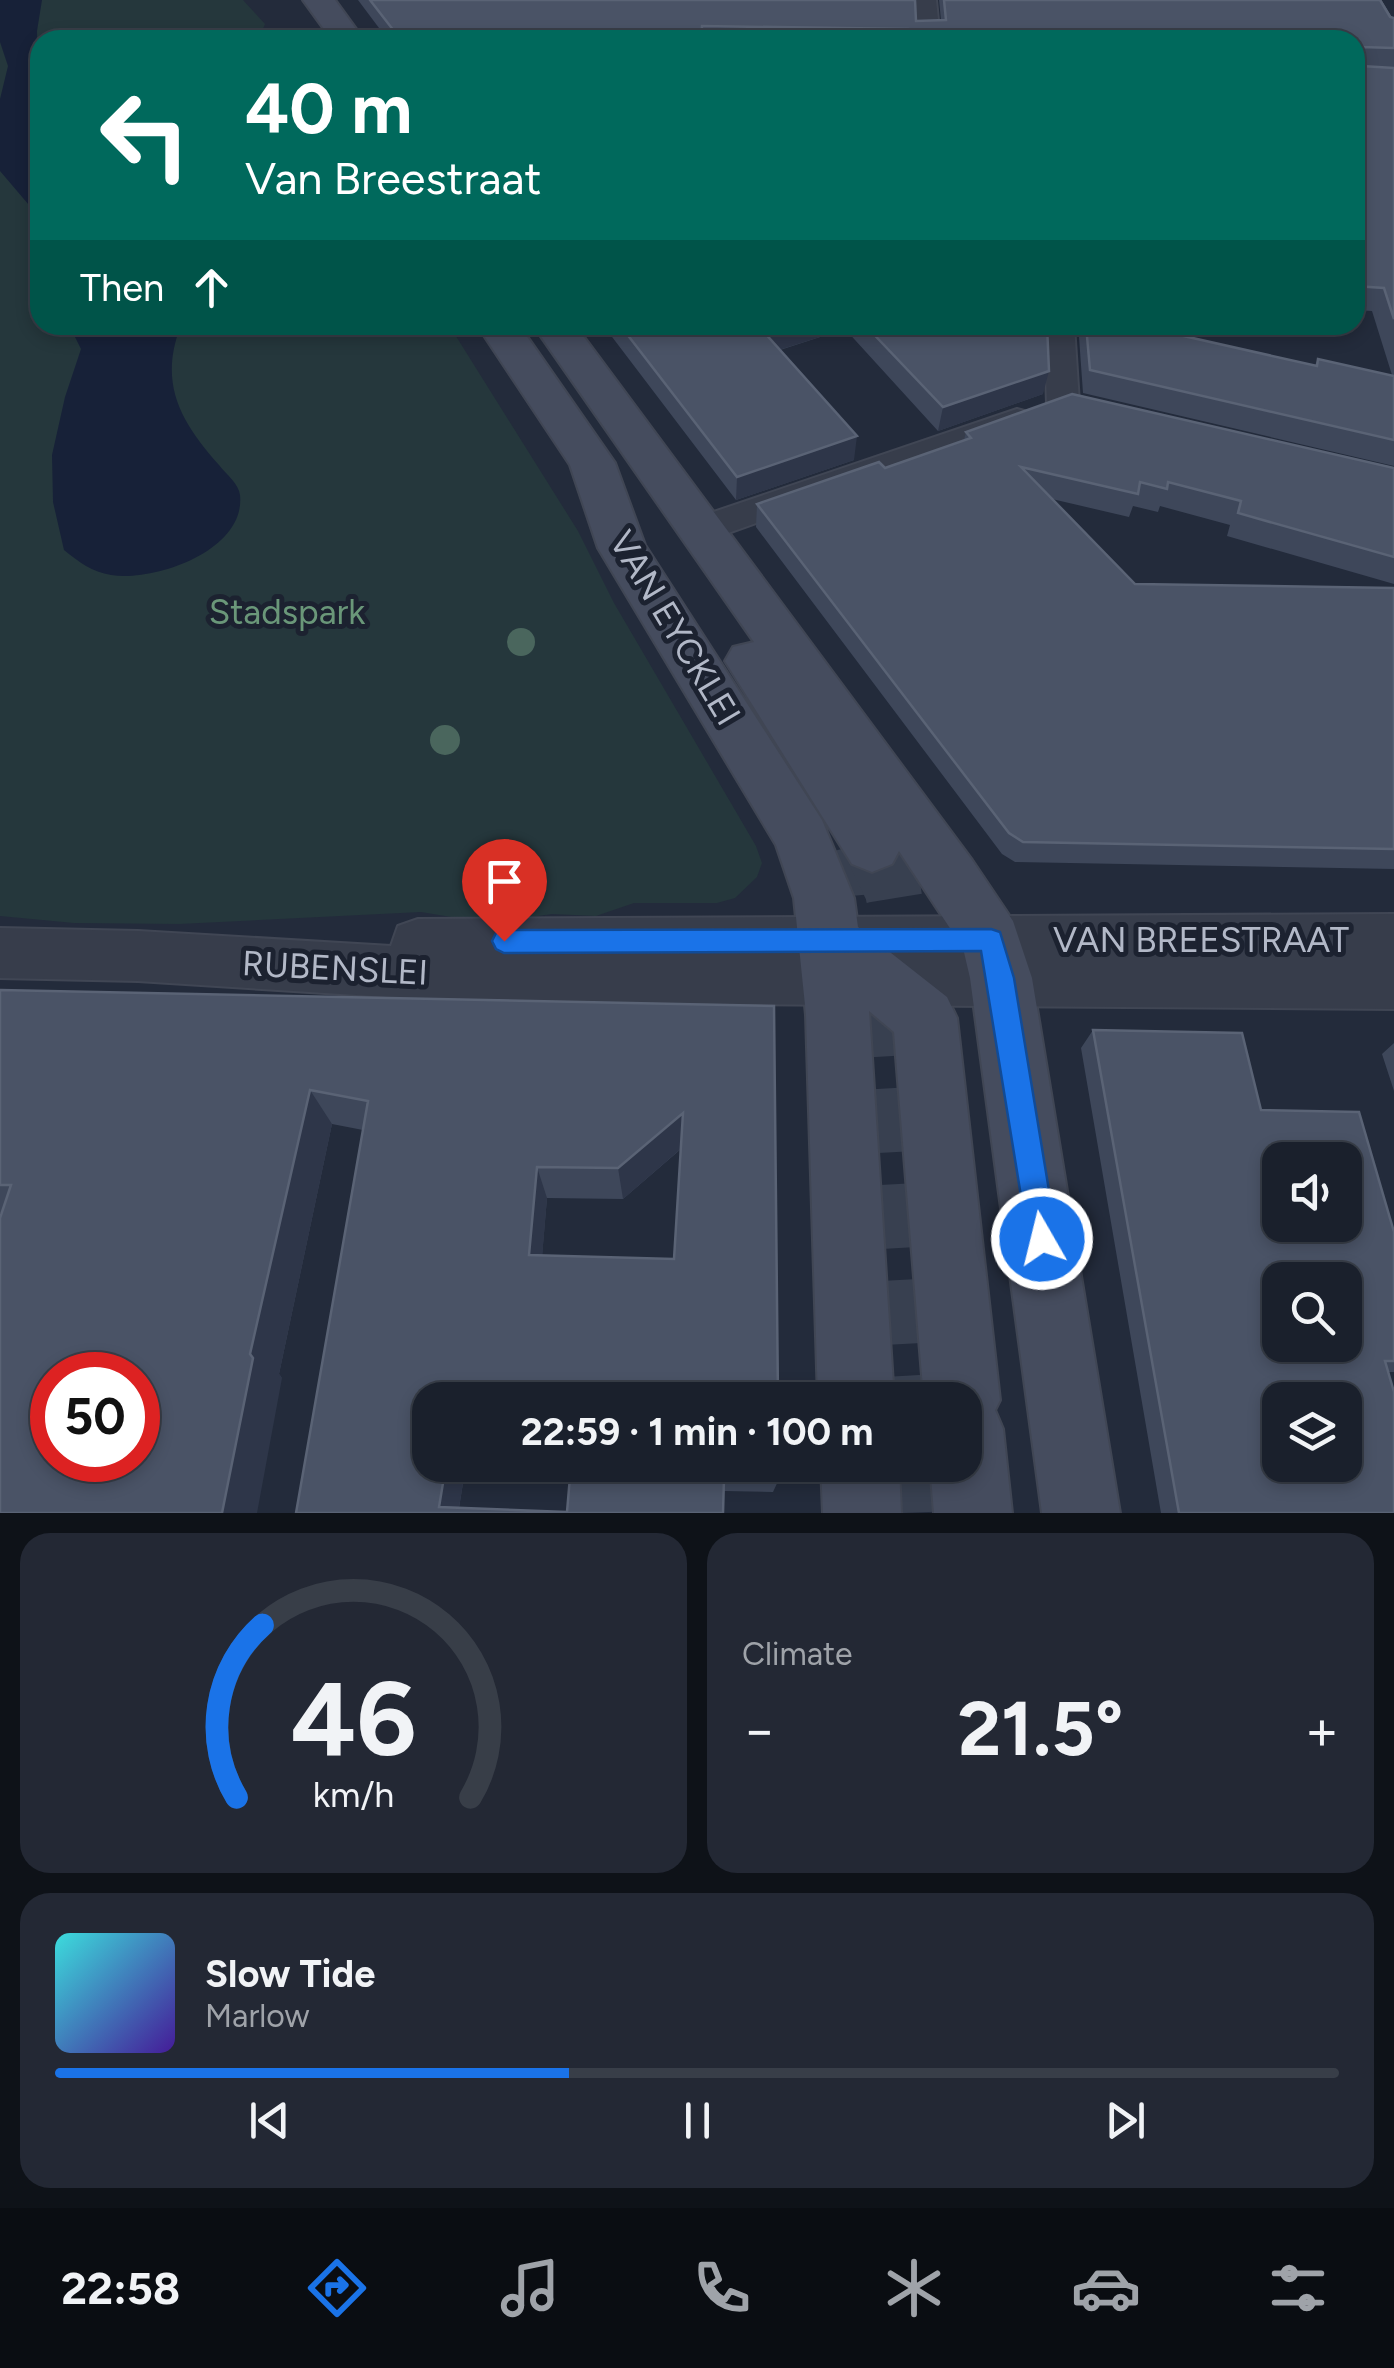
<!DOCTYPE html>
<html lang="en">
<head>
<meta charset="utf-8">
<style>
	:root { --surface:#1a202c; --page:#232834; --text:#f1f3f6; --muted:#9fa3a9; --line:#383e48; --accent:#1a73e8 }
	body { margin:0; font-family:Figtree,sans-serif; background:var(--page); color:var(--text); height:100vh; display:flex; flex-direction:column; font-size:38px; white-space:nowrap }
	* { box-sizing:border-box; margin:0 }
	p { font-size:32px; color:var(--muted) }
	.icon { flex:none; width:55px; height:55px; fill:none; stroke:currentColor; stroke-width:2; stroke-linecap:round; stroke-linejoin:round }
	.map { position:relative; height:1513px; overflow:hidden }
	.drawer { display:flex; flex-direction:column; gap:20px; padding:20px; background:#0e1218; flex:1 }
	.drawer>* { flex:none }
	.hud { position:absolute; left:30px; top:30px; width:1335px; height:305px; border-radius:30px; box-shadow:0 5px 15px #0003,0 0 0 2px var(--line); background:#00695c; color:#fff; overflow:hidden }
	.tools { position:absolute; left:1262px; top:1142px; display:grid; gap:20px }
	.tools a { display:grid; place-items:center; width:100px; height:100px; border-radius:20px; background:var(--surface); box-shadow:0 5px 15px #0003,0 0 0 2px var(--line); font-size:50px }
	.speed { position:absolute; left:30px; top:1352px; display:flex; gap:20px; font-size:50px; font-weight:700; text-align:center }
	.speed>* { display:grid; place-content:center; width:130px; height:130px; border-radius:50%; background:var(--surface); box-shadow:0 5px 15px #0003,0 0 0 2px var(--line); line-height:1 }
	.speed .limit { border:15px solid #d22; background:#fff; color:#111 }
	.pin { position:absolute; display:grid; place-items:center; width:85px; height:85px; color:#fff; margin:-102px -42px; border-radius:50% 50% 50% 0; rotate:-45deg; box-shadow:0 0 10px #0007 }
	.pin .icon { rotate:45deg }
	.me { position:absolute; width:110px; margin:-55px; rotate:352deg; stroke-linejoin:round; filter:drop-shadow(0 0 8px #0008) }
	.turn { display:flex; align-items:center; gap:35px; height:210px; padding:0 50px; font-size:45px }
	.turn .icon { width:130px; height:130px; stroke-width:2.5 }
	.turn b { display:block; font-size:70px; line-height:85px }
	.then { display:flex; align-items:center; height:95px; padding:0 50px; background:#0003; gap:20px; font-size:38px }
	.big { font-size:75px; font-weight:700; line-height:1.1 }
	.drawer .card { flex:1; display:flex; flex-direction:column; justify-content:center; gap:15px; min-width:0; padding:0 35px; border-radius:30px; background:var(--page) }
	.drawer .dial { align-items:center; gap:0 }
	.dial svg { height:260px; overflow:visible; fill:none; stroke:var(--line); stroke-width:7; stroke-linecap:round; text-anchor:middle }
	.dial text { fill:var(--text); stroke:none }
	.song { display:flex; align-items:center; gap:30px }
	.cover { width:120px; height:120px; border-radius:15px; background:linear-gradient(135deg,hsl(180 70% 55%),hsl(260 70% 35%)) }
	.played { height:10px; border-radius:5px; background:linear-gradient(90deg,var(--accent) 40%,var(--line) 40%) }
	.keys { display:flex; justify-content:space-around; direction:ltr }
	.heat { display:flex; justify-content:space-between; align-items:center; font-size:55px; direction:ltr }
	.drawer .tiles { flex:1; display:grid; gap:20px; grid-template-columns:1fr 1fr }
	.card:last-child { grid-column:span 2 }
	.trip { position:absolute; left:412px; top:1382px; width:570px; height:100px; border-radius:30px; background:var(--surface); box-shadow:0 5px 15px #0003,0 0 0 2px var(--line); font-weight:700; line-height:100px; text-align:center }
	.tab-bar { display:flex; height:160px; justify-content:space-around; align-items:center; background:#0a0d12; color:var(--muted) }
	.tab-bar .icon { width:70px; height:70px }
	.tab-bar .active { color:var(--accent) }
	.tab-bar b { font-size:45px; color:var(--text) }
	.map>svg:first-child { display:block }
	.green { fill:#25373c }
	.water { fill:#172138 }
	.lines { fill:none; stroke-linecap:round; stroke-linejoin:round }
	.tertiary-tunnel-far1 { stroke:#384050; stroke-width:50; stroke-dasharray:50 25; stroke-linecap:butt }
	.tertiary-tunnel { stroke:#384050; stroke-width:64; stroke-dasharray:64 32; stroke-linecap:butt }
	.secondary-tunnel { stroke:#384050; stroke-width:56; stroke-dasharray:56 28; stroke-linecap:butt }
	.minor-casing { stroke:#404654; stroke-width:4 }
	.tertiary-casing { stroke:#404654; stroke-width:4 }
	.secondary-casing { stroke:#404654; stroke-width:4 }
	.minor { fill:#373d4b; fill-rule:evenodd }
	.tertiary { fill:#373d4b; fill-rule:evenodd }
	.secondary { fill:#454c5e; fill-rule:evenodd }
	.tram { stroke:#596172; stroke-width:2.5 }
	.tree { fill:#4a665d }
	.wall { fill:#3e475a; fill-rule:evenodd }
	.shaded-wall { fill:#2e3649 }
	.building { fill:#4a5366; stroke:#5a6375; stroke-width:2.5; fill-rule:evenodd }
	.route { fill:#1a73e8; stroke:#114b97; stroke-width:2.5 }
	.labels { text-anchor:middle; stroke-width:10; stroke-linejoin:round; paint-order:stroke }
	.park-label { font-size:35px; fill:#6a9779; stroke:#1c2230 }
	.street-label { font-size:35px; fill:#b2b8c7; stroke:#1c2230 }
</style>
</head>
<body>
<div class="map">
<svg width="1394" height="1513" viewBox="0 0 1394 1513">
	<rect width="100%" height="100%" fill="#232b3b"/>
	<path class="green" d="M0 0H243L265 24 262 31 268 40H40V325H449L578 531 614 603 756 846 762 863 757 877 735 898 717 903H634L596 916 552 914 510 920 463 919 421 912 179 924 74 923 0 916Z"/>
	<path class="water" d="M0 0H42L37 31 40 218 0 171V99L8 66 0 42Z
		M69 325H181C158 384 181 422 219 465 226 474 239 484 240 495 246 550 156 582 111 575 92 572 79 562 64 550L53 502 52 455 65 397 81 349Z"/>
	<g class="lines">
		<path class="tertiary-tunnel-far1" d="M854 846 864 887 874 995"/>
		<path class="tertiary-tunnel" d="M874 993 897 1400
			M901 1465 903 1513"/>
		<path class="secondary-tunnel" d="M872 847 893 891 909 989"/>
		<g class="minor-casing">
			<path id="minor" d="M914 0H936L940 40H916Z
				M1044 325H1074L1079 403 1074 410 1063 413 1052 410 1047 403Z
				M1017 409 1028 412 1033 419 1028 426 714 538 702 541 690 538 685 529 690 520Z"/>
		</g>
		<g class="tertiary-casing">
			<path id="tertiary" d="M1394 914V1009L467 1002 138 981 0 978V928L138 931 391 946 398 926 418 919Z"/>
		</g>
		<g class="secondary-casing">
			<path id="secondary" d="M303 0H335L364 40H332Z
				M477 325H519L615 463 645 545 822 820 854 898 858 927 947 997 957 1018 1000 1400 995 1410 1003 1429 1012 1513H934L930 1465H965V1400H924L894 1032 869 1011 894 1400H818L806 1015 794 898 776 845 598 548 570 465Z
				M533 325H575L972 860 1013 921 1032 978 1120 1513H1042L970 978 963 948 899 851 892 864 872 872 852 864 725 661 733 647 754 642Z
				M821 1465H899L901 1513H823Z"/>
		</g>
		<use href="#minor" class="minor"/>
		<use href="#tertiary" class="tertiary"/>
		<use href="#secondary" class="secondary"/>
		<path class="tram" d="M1380 0 1394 23"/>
	</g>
	<g class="tree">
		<circle cx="521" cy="642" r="14"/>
		<circle cx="445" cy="740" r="15"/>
	</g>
	<path class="wall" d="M358 0H915L916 21 941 20 939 0H1380L1390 17 1394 18V466L1083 393 1079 337 1082 325H1135L1315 365 1318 359 1392 375 1372 311 1355 310V40H388Z
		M603 325H1047L1043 394 938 431 845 329 780 350 854 460 736 500Z
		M966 432 1394 468V584L1227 536 1230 525 1160 506 1158 512 1133 506 1129 517 1052 499 1135 584 1394 588V869L1015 862 1002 854 756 527 757 504 885 468 964 440Z
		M0 990 774 1006 778 1400H430L466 1465 459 1508 567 1512 571 1465 779 1479 773 1492 724 1491 723 1513H296L363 1130 332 1124 279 1374 282 1378 0 1213ZM681 1149 674 1259 542 1256 547 1198 623 1199Z
		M1093 1030 1261 1110 1394 1232V1372H1388L1394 1513H1161L1081 1048Z
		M1394 1043V1091L1382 1054Z"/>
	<path class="shaded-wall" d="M786 325H845V329L763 355 764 332Z
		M1049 371 1043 394 938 431 943 407Z
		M857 436 854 460 736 500 737 477Z
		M310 1090 332 1124 279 1374 282 1378 257 1513H222L250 1354Z
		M683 1113 684 1146 623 1199 618 1168Z
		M537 1167 547 1198 540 1282 529 1255Z
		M446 1465H466L458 1513 439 1507Z"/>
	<path class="building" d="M370 0H915L916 21 946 20 944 0H1380L1390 17 1394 18V48L1362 47V66L1394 68V319L1384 288 1355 286V40H907L908 29 702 26 701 40H401Z
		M620 325H786L764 332 857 436 737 477Z
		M865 325H1047L1049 371 943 407Z
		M1086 325H1135L1317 366 1318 359 1394 376V440L1090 370Z
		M1072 394 1394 468V557L1238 513 1241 501 1168 482 1167 489 1140 482 1138 494 1021 467 1135 584 1394 588V849L1023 842 1009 833 757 504 879 462 885 468 971 438 966 432Z
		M0 990 774 1006 778 1400H430V1465H446L439 1507 567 1512 571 1465H779V1479L724 1478 723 1513H296L368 1101 310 1090 250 1354 253 1358 222 1513H0V1218L11 1185H0ZM683 1113 674 1259 529 1255 537 1167 618 1168ZM52 1375H138V1460H52Z
		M1093 1030 1242 1033 1261 1110 1359 1112 1394 1232V1361H1385L1394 1392V1513H1179ZM1280 1160H1345V1225H1280ZM1280 1280H1345V1345H1280ZM1280 1400H1345V1465H1280Z"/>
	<path class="route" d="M991 929 1000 932 1014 978 1057 1239 1053 1249 1042 1253 1032 1249 1028 1239 981 951 504 953 496 949 492 941 496 933 504 930Z"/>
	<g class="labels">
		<g class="park-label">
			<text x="287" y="624">Stadspark</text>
		</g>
		<g class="street-label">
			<text transform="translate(675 628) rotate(59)" y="12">VAN EYCKLEI</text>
			<text x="1201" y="952">VAN BREESTRAAT</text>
			<text transform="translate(335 968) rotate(3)" y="12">RUBENSLEI</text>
		</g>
	</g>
</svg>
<div class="tools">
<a><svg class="icon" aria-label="sound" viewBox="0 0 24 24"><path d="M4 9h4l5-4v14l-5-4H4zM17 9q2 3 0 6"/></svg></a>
<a><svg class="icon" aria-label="search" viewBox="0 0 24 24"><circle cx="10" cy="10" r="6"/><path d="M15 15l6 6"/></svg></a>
<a><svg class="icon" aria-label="layers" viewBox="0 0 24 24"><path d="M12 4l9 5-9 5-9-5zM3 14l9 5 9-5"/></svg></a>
</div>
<div class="speed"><div class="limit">50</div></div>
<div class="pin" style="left:504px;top:941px;background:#d93025"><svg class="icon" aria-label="arrive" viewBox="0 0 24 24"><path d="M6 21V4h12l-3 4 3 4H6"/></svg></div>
<svg class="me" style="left:1042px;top:1239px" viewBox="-20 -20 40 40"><circle r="17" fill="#1a73e8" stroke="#fff" stroke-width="3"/><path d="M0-11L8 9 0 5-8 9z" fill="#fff"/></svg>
<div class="trip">22:59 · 1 min · 100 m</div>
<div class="hud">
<div class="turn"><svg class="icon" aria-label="left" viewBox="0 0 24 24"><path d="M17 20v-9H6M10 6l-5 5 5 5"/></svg><div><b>40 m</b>Van Breestraat</div></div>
<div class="then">Then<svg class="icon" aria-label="ahead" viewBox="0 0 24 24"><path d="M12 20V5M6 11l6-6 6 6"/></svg></div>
</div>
</div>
<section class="drawer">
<div class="tiles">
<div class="card dial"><svg viewBox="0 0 100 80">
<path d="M14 69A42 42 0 1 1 86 69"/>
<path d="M14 69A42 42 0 0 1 22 16" stroke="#1a73e8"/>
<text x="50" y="56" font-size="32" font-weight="700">46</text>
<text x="50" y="72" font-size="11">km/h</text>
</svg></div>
<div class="card"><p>Climate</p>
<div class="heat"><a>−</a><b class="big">21.5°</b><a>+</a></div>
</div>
<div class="card">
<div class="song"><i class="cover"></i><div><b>Slow Tide</b><p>Marlow</p></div></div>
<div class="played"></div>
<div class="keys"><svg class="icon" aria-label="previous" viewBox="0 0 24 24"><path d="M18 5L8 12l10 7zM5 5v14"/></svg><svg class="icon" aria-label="pause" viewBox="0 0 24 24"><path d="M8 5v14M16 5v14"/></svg><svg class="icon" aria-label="next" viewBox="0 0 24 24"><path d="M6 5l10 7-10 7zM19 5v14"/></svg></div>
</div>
</div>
</section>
<nav class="tab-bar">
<b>22:58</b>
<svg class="icon active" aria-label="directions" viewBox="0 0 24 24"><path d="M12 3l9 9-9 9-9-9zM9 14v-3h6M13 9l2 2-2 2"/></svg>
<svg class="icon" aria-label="music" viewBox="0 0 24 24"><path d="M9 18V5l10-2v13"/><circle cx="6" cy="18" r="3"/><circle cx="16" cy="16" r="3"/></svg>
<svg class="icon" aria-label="phone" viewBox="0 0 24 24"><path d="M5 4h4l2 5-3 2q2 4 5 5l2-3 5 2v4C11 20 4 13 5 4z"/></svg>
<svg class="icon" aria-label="climate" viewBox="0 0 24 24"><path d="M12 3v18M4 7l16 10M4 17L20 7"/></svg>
<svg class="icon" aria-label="car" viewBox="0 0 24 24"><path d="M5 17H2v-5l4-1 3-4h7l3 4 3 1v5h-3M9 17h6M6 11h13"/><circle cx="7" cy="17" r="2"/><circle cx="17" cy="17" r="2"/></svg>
<svg class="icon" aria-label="filters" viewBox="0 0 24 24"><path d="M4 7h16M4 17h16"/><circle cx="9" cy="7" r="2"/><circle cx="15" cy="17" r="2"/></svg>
</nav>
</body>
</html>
